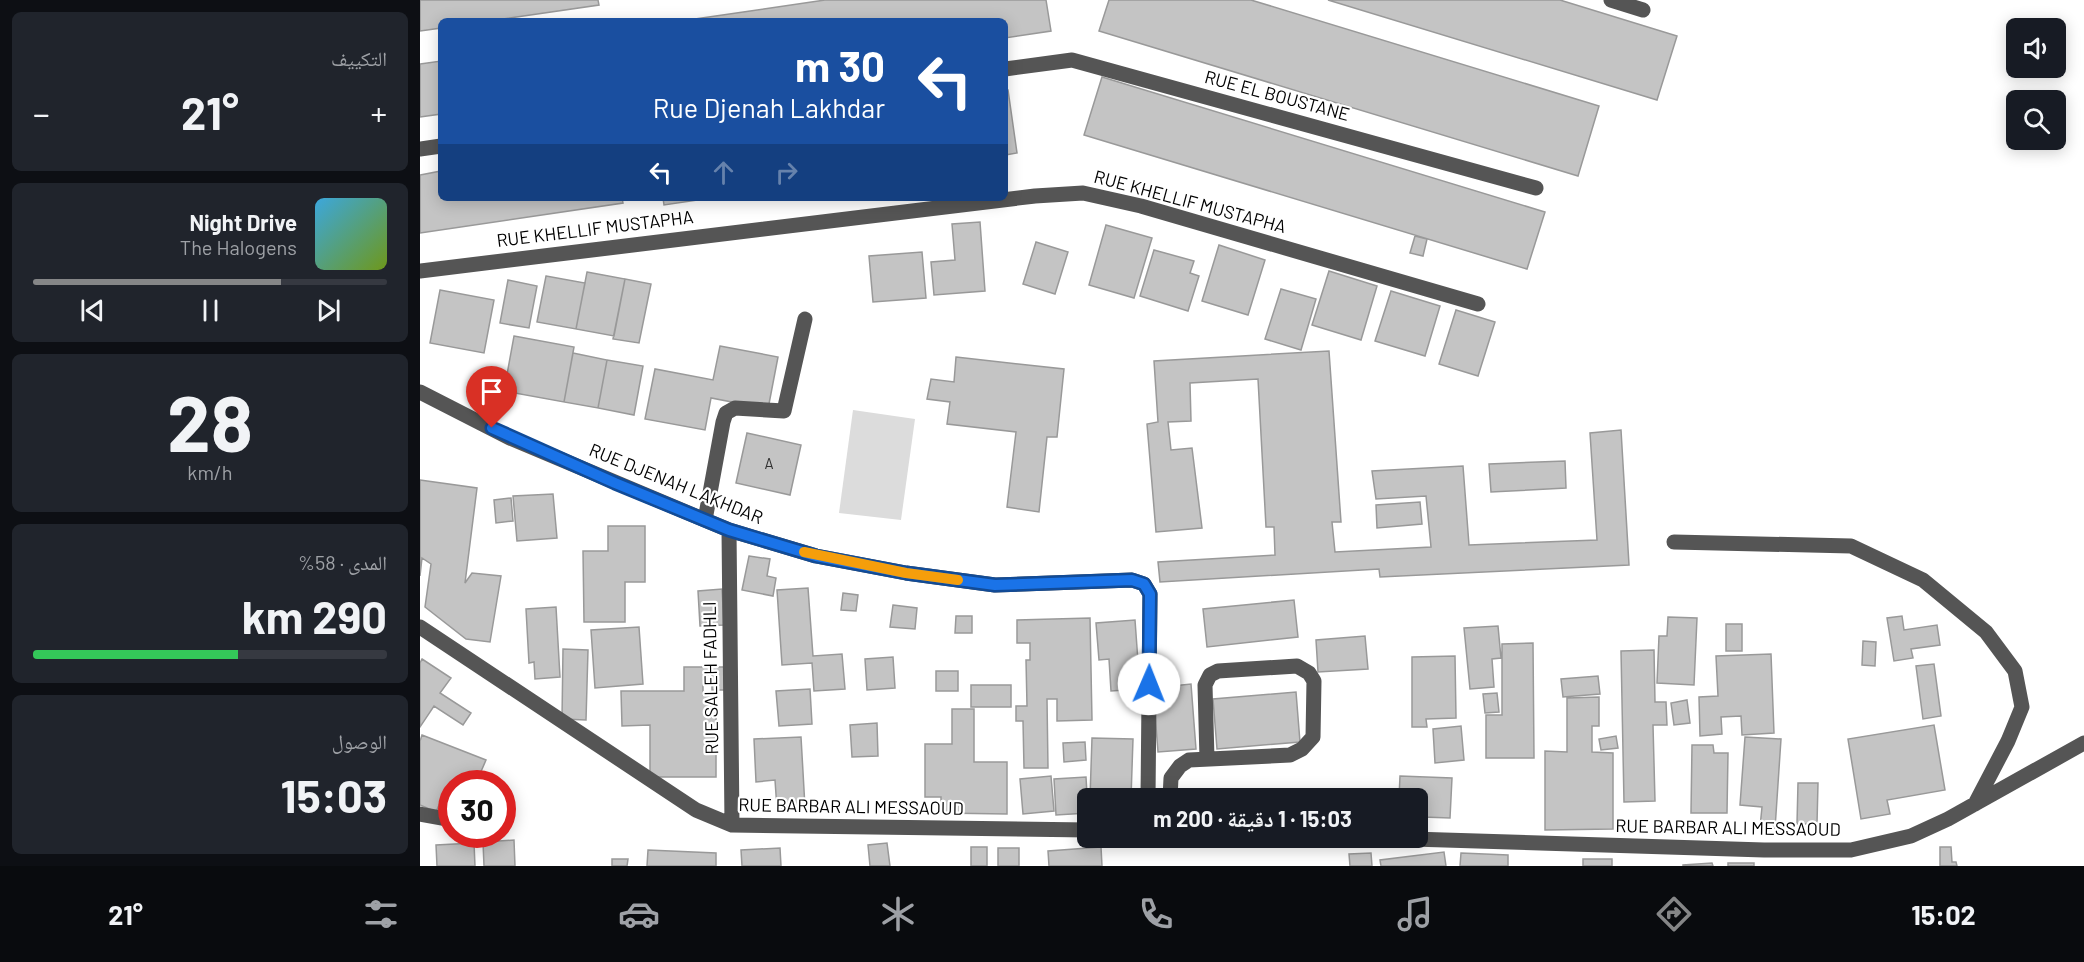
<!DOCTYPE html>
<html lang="ar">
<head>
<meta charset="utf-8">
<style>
	:root { --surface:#171b24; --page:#20242c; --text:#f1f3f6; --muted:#9ea1a6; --line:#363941; --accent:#858687 }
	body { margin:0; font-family:Barlow,"Noto Naskh Arabic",sans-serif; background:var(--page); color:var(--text); direction:rtl; height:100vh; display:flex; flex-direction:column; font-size:22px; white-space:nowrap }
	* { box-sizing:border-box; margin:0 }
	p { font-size:20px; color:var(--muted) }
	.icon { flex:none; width:33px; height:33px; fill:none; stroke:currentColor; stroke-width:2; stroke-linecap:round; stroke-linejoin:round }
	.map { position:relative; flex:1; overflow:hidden; direction:ltr }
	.sheet { display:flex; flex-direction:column; gap:12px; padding:12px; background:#0d0f14; width:420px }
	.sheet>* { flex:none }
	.banner { position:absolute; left:18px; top:18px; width:570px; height:183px; border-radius:9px; box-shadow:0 3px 15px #0003; direction:rtl; background:#1a4fa0; color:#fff; overflow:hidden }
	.fabs { position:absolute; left:1586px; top:18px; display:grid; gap:12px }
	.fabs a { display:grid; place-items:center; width:60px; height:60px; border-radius:9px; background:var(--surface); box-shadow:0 3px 15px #0003; font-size:30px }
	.speed { position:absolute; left:18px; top:770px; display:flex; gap:12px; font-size:30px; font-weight:700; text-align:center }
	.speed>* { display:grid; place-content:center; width:78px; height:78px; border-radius:50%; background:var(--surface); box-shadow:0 3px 15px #0003; line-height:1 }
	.speed .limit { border:9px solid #d22; background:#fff; color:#111 }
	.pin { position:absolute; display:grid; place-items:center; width:51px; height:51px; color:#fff; margin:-62px -26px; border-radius:50% 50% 50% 0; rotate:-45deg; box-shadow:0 0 6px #0007 }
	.pin .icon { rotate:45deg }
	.me { position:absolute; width:66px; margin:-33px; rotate:1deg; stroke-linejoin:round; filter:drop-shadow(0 0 4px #0008) }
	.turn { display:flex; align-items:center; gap:21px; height:126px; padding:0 24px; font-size:27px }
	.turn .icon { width:78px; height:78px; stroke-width:2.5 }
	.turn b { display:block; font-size:42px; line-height:51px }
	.lanes { display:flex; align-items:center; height:57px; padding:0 24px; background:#0003; justify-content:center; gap:30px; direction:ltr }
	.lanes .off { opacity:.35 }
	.big { font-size:45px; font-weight:700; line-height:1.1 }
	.sheet .widget { flex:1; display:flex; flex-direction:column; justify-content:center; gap:9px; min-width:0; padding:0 21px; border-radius:9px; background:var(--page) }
	.sheet .dial { align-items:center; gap:0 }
	.dial b { font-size:78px; line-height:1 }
	.song { display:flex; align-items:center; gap:18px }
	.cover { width:72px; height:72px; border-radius:9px; background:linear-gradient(135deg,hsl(200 70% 55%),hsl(80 70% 35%)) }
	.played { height:6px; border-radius:3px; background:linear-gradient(90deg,var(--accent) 70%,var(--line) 70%) }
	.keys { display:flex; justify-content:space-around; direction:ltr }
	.heat { display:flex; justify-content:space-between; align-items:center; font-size:33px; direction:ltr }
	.charge { height:9px; border-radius:4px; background:linear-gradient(90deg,#34c759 58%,var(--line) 0) }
	.trip { position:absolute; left:657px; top:788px; width:351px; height:60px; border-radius:9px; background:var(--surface); box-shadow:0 3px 15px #0003; font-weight:700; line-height:60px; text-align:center; direction:rtl }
	.tabs { display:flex; height:96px; justify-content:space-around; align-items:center; background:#090b0e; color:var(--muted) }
	.tabs .icon { width:42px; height:42px }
	.tabs .on { color:var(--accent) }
	.tabs b { font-size:27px; color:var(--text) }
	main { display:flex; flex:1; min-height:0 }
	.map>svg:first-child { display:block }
	.green { fill:#dcdcdc }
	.building { fill:#c4c4c4; stroke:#999; stroke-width:1.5 }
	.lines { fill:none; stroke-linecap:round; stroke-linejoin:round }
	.minor { stroke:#555; stroke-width:15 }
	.route-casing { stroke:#114b97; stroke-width:15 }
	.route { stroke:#1a73e8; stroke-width:10 }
	.slow { stroke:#f59e0b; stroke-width:10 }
	.labels { text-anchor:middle; stroke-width:4.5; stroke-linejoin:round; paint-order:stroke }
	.number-label { font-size:15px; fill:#313131 }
	.street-label { font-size:18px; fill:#000; stroke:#fff }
</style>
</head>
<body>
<main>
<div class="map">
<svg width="1664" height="866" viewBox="0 0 1664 866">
	<rect width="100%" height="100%" fill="#fff"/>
	<path class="green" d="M433 410 495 419 481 520 419 513Z"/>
	<path class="building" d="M0 0H178L179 5 69 21H21V28L0 31Z
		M405 0H626L631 31 585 38V21H261Z
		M689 0H831L1179 106 1158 176 679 31Z
		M908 0H1140L1257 36 1237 100Z
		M21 61V114L0 117V64Z
		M682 77 1125 212 1107 269 664 135Z
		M585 90H588L597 153 585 155Z
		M21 171V198H202L203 203 0 233V175Z
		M243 198H291L244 205Z
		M560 222 565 291 514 295 511 262 535 260 532 224Z
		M686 225 732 238 714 298 669 285Z
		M995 236 1007 239 1003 256 990 253Z
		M616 242 648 252 635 294 603 284Z
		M799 245 845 260 828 315 782 301Z
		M734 250 774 261 770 273 779 276 768 311 720 296Z
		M502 252 506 298 453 302 449 256Z
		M909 271 957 286 941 340 892 325Z
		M167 272 205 279 194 336 156 329Z
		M126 276 165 283 156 329 117 322Z
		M205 279 231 284 219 343 193 339Z
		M88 280 117 286 109 328 80 323Z
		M861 289 896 299 881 350 845 339Z
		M20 290 74 300 64 353 10 343Z
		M971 291 1020 306 1005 356 955 341Z
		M1036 310 1075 322 1058 376 1019 364Z
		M94 336 154 347 144 402 84 391Z
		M300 346 358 357 348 409 291 398 285 430 225 419 235 369 293 380Z
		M909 351 921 522H912L915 552 1011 547 1006 496 956 499 952 471 1043 466 1049 545 1177 540 1170 433 1201 430 1209 565 960 577 959 569 740 582 738 562 855 555 854 527H846L838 379 770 383 771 421 748 422 751 450 772 448 782 528 736 532 727 424 738 422 734 361Z
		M153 353 187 360 178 408 144 402Z
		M536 357 644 369 637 437H627L619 512 587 507 596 432 527 424 530 402 507 399 511 379 534 382Z
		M187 360 223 366 214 415 178 408Z
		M327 433 381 445 370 495 316 483Z
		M1145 461 1146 488 1071 492 1069 464Z
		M0 480 57 488 45 583 52 573 81 576 70 642 46 639 5 607 11 564 2 558 0 576Z
		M133 494 137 538 97 541 93 496Z
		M91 498 93 521 76 523 74 500Z
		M1000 502 1002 524 957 528 956 505Z
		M188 526H225V582H205V622H164L163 551H188Z
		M329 556 350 559 347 576 356 578 353 596 322 590Z
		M388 588 393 656 422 654 425 689 394 691 392 663 362 665 357 590Z
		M302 589 304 625 280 626 278 591Z
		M423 593 438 595 436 611 421 610Z
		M874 600 878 637 787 647 783 609Z
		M473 605 497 608 495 629 470 627Z
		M136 607 140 677 115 679 114 662 109 663 106 609Z
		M536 616H552V633H535Z
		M1482 616 1484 630 1517 625 1520 645 1491 649 1493 658 1474 661 1467 618Z
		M1248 617 1277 618 1274 685 1237 683 1239 636H1247Z
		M670 618 672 720 637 721V699H627L628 768H604L603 721H596V706H607L606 660H610V643H597V620Z
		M715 620 720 689 691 691 689 659 679 660 676 623Z
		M1306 624H1322V651H1306Z
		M1078 626 1081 658 1072 659 1074 687 1050 689 1044 628Z
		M219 627 223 684 175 688 171 630Z
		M945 636 948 669 898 672 896 640Z
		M1443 641 1456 642 1455 666 1442 665Z
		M1113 643 1114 758H1066V715H1082V644Z
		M143 649 168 650 166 720 142 719Z
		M1234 650 1235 702H1246L1247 725H1233L1235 801 1204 802 1201 651Z
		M1351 654 1354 733 1322 735 1321 716 1301 717 1302 734 1280 736 1279 697 1298 696 1296 656Z
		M1035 656 1036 718 1006 719 1007 727H992V657Z
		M473 657 475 688 447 690 445 659Z
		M2 659 31 678 20 693 51 713 43 725 14 706 0 727V663Z
		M1514 664 1521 716 1503 719 1496 666Z
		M264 667H305V690H292V674L283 675V695H296V777H230V725L202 726 201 691H264Z
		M516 671H538V691H516Z
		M1178 676 1180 694 1143 697 1141 679Z
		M771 684 776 749 738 752 733 688Z
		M551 685H591V707H551Z
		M390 689 392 724 359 726 356 691Z
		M876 692 880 742 797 749 793 699Z
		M1077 693 1079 712 1065 713 1063 694Z
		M1179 697V726H1172V752L1193 753V829L1125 830V751L1147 752V698Z
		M1267 700 1270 723 1254 725 1251 703Z
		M532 709H554V762H587V814L521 813V797H505V744H532Z
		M457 723 458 756 432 757 430 725Z
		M1514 725 1525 790 1467 800 1470 814 1441 819 1428 739Z
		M1041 726 1044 760 1015 763 1013 729Z
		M2 735 66 760 56 783H32V802L22 798 16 812 0 805V741Z
		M1196 736 1198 748 1181 750 1179 739Z
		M381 737 385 807 357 809 355 780 336 782 334 739Z
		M1325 737 1361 739 1355 829 1340 827 1342 807 1320 805Z
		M672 738 713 739 711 798H670Z
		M665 742 666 760 644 762 643 743Z
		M1272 745H1293L1294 753H1308L1307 813H1271Z
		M631 776 634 811 603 814 600 779Z
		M980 776 1032 778 1030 818 1003 817V814H998V798H979Z
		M666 777 668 813 636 815 634 779Z
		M1378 783H1398L1397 824H1377Z
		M94 840 95 866H64L63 842Z
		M54 843 55 866H17L16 845Z
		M467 843 470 866H450L448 845Z
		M551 847H567V866H551Z
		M681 847 682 866H629L628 851Z
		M1520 847H1531L1532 862H1536L1537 866H1520Z
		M360 848 361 866H322L321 850Z
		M578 848H599V866H578Z
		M228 850 296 853V866H227Z
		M1024 852 1026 866H961L960 860Z
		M951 853 952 866H930L929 854Z
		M1041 853 1088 855V866H1040Z
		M192 859H208L207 866H192Z
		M1163 859H1192V866H1163Z
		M1292 863 1293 866H1263V865Z
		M1308 863H1334V866H1308Z"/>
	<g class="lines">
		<path class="minor" d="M1191 0 1223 10
			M585 69 652 60 1116 188
			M0 149 21 146
			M0 271 615 196 663 193 721 206 1058 304
			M0 392 90 438 285 520 309 530 396 556 486 573 575 585 712 580 724 584 730 594 728 798
			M285 520 303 422 306 413 315 408 364 411 385 319
			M309 530 312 825
			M1254 542 1431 546 1503 580 1566 632 1595 671 1602 707 1588 741 1555 804
			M0 627 276 810 312 825 668 830
			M750 798 751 778 760 766 769 760 870 755 882 749 893 737 894 681 889 673 877 666 798 671 790 675 785 685 787 759
			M0 814 32 820
			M927 837 1344 850H1431L1491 836 1528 819 1664 743"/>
	</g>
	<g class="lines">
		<g class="route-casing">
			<path id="route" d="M72 428 195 483 309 530 396 556 486 573 575 585 712 580 724 584 730 594 729 684"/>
		</g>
		<use href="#route" class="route"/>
		<path class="slow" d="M384 552 486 573 538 580"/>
	</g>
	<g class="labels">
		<g class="number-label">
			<text x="349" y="469">A</text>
		</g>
		<g class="street-label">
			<text transform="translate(857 96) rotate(15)" y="6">RUE EL BOUSTANE</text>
			<text transform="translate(770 202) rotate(15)" y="6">RUE KHELLIF MUSTAPHA</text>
			<text transform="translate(175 229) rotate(-7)" y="6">RUE KHELLIF MUSTAPHA</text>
			<text transform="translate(256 484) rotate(22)" y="6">RUE DJENAH LAKHDAR</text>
			<text transform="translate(291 678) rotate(-91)" y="6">RUE SALEH FADHLI</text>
			<text transform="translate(431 807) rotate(1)" y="6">RUE BARBAR ALI MESSAOUD</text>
			<text transform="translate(1308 828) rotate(1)" y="6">RUE BARBAR ALI MESSAOUD</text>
		</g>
	</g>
</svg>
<div class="fabs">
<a><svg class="icon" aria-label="sound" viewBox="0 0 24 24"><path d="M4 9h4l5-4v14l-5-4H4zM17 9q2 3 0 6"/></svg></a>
<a><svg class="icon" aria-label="search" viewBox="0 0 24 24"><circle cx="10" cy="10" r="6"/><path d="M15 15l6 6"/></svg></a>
</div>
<div class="speed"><div class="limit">30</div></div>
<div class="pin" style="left:72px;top:428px;background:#d93025"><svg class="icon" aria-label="arrive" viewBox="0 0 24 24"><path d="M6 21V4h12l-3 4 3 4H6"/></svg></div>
<svg class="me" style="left:729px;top:684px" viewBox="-20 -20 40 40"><circle r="19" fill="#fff"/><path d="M0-13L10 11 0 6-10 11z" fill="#1a73e8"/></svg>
<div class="trip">15:03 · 1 دقيقة · 200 m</div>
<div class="banner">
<div class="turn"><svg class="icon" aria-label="left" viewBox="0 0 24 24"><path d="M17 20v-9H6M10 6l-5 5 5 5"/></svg><div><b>30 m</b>Rue Djenah Lakhdar</div></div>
<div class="lanes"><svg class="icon" aria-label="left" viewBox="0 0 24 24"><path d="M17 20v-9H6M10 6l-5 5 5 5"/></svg><svg class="icon off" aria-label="ahead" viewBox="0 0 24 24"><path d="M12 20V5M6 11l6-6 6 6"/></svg><svg class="icon off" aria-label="right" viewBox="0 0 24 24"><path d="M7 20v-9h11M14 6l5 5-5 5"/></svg></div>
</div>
</div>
<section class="sheet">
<div class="widget"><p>التكييف</p>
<div class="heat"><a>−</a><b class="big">21°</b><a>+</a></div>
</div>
<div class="widget">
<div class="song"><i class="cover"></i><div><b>Night Drive</b><p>The Halogens</p></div></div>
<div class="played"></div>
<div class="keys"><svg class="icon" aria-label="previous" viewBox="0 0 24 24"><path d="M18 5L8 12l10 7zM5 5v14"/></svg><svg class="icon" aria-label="pause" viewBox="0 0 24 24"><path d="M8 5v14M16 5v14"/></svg><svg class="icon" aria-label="next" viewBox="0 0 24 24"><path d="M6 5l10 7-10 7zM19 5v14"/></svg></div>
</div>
<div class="widget dial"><b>28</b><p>km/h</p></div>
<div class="widget"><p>المدى · 58%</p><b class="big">290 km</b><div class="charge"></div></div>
<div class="widget"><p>الوصول</p><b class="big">15:03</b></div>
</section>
</main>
<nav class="tabs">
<b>15:02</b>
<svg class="icon on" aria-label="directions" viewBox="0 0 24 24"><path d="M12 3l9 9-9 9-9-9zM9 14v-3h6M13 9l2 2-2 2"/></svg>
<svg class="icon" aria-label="music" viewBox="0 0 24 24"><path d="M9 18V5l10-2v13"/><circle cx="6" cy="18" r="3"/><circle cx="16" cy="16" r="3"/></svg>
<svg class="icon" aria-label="phone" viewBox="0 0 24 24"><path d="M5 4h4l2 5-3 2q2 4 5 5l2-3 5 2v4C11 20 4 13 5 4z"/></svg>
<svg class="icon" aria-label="climate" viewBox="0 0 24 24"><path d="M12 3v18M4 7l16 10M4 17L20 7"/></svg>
<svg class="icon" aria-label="car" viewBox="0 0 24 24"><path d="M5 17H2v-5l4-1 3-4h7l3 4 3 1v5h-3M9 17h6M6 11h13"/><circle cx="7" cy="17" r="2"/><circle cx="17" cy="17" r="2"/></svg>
<svg class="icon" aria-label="filters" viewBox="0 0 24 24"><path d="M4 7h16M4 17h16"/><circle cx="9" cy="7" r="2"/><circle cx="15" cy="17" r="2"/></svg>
<b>21°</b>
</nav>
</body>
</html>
